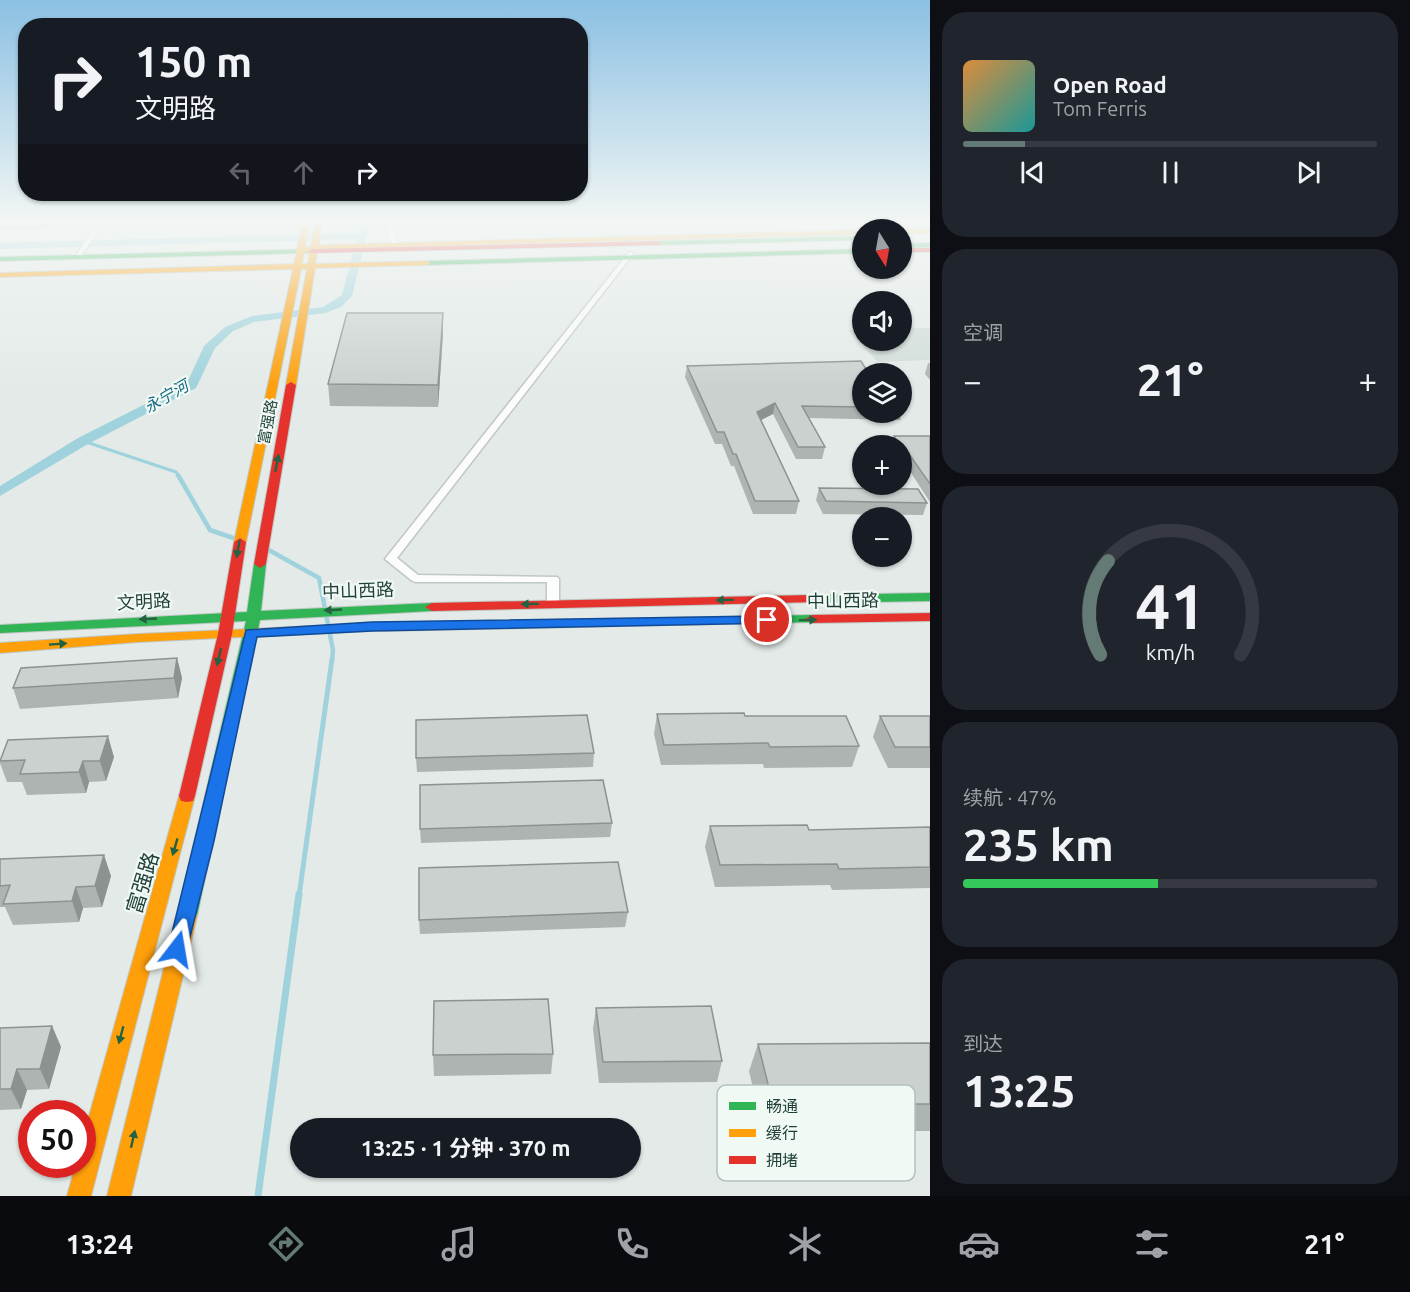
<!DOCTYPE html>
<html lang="zh">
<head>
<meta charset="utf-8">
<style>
	:root { --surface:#171b24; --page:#20242c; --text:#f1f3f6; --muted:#9ea1a6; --line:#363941; --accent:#647b75 }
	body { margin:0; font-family:Ubuntu,"Noto Sans SC",sans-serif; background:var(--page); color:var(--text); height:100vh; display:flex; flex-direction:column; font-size:22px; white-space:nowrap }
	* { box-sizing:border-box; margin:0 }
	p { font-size:20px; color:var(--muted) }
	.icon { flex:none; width:33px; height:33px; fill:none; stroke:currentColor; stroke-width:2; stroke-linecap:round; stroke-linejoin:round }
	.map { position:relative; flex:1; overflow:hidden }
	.panel { display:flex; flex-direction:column; gap:12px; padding:12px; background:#0d0f14; width:480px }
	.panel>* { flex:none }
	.banner { position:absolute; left:18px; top:18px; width:570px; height:183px; border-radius:24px; box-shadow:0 2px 4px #0004; background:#171b24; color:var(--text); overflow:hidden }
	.needle { width:39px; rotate:169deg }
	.tools { position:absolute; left:852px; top:219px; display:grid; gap:12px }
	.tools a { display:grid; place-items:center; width:60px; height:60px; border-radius:50%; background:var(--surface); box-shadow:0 2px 4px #0004; font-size:30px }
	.speed { position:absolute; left:18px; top:1100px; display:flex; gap:12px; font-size:30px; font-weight:700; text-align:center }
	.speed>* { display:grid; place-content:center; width:78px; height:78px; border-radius:50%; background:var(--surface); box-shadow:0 2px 4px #0004; line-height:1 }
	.speed .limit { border:9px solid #d22; background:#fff; color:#111 }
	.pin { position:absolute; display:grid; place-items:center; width:51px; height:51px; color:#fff; margin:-26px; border:3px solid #fff; border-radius:50%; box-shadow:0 2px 6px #0007 }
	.me { position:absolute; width:66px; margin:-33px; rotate:14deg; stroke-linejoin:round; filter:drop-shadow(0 0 4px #0008) }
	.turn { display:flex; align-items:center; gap:21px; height:126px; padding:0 18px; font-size:27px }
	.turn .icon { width:78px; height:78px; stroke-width:2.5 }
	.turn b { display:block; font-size:42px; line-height:51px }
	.lanes { display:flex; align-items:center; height:57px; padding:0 18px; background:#0003; justify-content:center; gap:30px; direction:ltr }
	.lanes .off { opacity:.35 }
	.big { font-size:45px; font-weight:700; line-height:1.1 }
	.panel .card { flex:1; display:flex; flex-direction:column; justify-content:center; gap:9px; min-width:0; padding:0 21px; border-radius:24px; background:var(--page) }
	.panel .dial { align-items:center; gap:0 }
	.dial svg { height:156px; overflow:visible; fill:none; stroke:var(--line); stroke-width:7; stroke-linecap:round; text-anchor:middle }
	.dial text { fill:var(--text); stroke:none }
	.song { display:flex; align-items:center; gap:18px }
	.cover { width:72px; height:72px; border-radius:9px; background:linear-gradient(135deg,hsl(30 70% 55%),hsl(180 70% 35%)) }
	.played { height:6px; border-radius:3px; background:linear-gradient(90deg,var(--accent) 15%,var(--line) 15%) }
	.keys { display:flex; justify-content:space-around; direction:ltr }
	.heat { display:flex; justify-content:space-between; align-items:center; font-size:33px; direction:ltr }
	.charge { height:9px; border-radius:4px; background:linear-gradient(90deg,#34c759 47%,var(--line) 0) }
	.trip { position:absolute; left:290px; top:1118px; width:351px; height:60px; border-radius:30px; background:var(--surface); box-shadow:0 2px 4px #0004; font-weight:700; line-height:60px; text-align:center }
	.menu { display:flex; height:96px; justify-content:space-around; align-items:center; background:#090b0e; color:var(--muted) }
	.menu .icon { width:42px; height:42px }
	.menu .active { color:var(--accent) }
	.menu b { font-size:27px; color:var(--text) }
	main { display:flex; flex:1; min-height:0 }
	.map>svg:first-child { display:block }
	.built { fill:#d0dcd7 }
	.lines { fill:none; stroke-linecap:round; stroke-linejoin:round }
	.stream-far3 { stroke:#9fd2dc; stroke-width:3 }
	.stream-far2 { stroke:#9fd2dc; stroke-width:4.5 }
	.stream-far1 { stroke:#9fd2dc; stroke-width:5 }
	.stream { stroke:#9fd2dc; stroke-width:7 }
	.canal { fill:#9fd2dc; fill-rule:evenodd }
	.street-casing { stroke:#c0c7c4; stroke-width:3 }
	.fast-casing { stroke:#bec8c4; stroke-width:2 }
	.slow-casing { stroke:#bec8c4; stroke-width:2 }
	.jam-casing { stroke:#bec8c4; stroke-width:2 }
	.street { fill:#fbfcfb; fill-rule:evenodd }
	.fast { fill:#30b455; fill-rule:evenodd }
	.slow { fill:#ff9f0a; fill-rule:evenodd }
	.jam { fill:#e5322d; fill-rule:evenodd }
	.wall { fill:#aeb4b1 }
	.shaded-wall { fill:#8d9290 }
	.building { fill:#cad1ce; stroke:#8d9290; stroke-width:1.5 }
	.oneway { fill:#246241 }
	.route { fill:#1a73e8; stroke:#114b97; stroke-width:1.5 }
	.labels { text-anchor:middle; stroke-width:4.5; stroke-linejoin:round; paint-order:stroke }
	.far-street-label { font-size:15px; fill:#1f3f38; stroke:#f1f9f5 }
	.far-water-label { font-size:16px; font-style:italic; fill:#136981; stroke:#f1f9f5 }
	.street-label { font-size:18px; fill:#1f3f38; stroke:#f1f9f5 }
	.near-street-label { font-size:21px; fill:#1f3f38; stroke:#f1f9f5 }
	.key { fill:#f1f9f5; stroke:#b2c1bc; stroke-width:1.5 }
	.key-label { font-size:16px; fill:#1f3f38 }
</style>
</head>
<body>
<main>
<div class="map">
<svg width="930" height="1196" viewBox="0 0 930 1196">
	<rect width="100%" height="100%" fill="#e3eae7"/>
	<path class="built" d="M902 328H930V360L878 362 848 330H862V340H902Z"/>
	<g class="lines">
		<path class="stream-far3" d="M83 441 176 472 179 477"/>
		<path class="stream-far2" d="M178 475 210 530 236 539
			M267 549 319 578 333 650 332 661"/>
		<path class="stream-far1" d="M299 896 332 659"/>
		<path class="stream" d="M258 1196 299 894"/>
		<path class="canal" d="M362 220H373L370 223 352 296 341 307 325 313 254 322 233 331 215 348 196 388 88 444 0 496V486L78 438 187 383 204 346 225 327 252 316 323 307 342 295 357 239 0 249V243L358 233Z"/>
		<g class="street-casing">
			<path id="street" d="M99 220H105L80 258H76L75 257Z
				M396 220H403L393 228 398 245 395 247 392 245 387 228Z
				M629 252 634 253 397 558 418 575 557 577 559 579V603L553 607 547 603V582H415L411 580 385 559Z"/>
		</g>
		<g class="fast-casing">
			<path id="fast" d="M862 236V240L657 245 653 243 657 241Z
				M930 243V247L902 248V244Z
				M315 249V253H312L0 261V257Z
				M862 249V253L427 265 423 263 427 261Z
				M260 560 266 564 261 611 432 603 439 607 432 611 260 620 197 916 194 922 187 924 180 922 177 916 246 621 0 633V625L247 612 254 564Z
				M930 593V601L813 603 806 599 813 595Z
				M812 615 817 616 819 619 817 622 383 631 376 627 383 623Z"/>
		</g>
		<g class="slow-casing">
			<path id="slow" d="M303 220H309L305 248 311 246 316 220H322L319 245 862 230V234L318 249 315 264 427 261 431 263 427 265 315 268 296 385 291 388 286 385 307 269H301L246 542 240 546 234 542 293 269 0 277V273L294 264ZM310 251 308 264H302L304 253Z
				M899 229H930V233H902Z
				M383 623 390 627 388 630 138 642 0 653V643L138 634Z
				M187 790 193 791 195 796 91 1196H67L76 1164H82V1141L179 796 181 791Z
				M187 908 194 910 197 916 131 1196H107L177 916 180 910Z"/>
		</g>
		<g class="jam-casing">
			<path id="jam" d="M657 241 661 243 660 245 312 253 308 251 312 249Z
				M902 248H930V252H902Z
				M291 382 296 385 266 564 260 568 254 564 286 385Z
				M240 538 246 542 232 634 195 796 193 801 187 802 181 801 179 796 218 634 234 542Z
				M813 595 818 596 820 599 818 602 432 611 425 607 432 603Z
				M930 613V621L812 623 805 619 812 615Z"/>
		</g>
		<use href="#street" class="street"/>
		<use href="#fast" class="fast"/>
		<use href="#slow" class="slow"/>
		<use href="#jam" class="jam"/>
	</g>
	<path class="wall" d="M0 220H51L45 229 0 230Z
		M443 313V334L438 407 330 406 328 384Z
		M928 363H930V380L925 374Z
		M687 366 862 374V412H902V406L903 408 900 420 809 418 825 447 822 459H796L773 414 761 420 799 501 796 514H753L734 466H731L722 444H715L685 377Z
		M894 436H930V502L902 459V446H891Z
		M819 488 927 503 923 515 823 514 816 500Z
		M177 658 182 678 178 698 20 709 13 688Z
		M657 714 745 716 859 746 852 767 764 768 763 764 661 765 654 734Z
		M880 716H930V768H888L873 737Z
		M594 753 593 767 417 772 416 758Z
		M114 757 106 781 89 782 86 793 27 795 22 782H7L0 763V760Z
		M612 823 610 837 421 843 420 829Z
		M710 826 809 830 930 827V888L832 890 830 885 715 887 705 847Z
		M0 859 111 876 102 907 83 908 79 922 13 925 5 907H0Z
		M628 912 625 927 420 934 419 920Z
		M596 1008 722 1061 717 1082 599 1083 593 1029Z
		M52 1026 61 1047 49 1089 27 1090 21 1109 0 1110V1028Z
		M930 1043V1131H763L749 1071 758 1044Z
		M553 1054 551 1074 434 1076 433 1055Z"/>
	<path class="shaded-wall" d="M43 220H51L45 229Z
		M443 313V334L438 407V385Z
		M775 403 773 414 755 423 757 412Z
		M177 658 182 678 178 698 174 678Z
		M108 736 114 757 106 781 100 761Z
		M83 761 89 782 86 793 79 772Z
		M104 855 111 876 102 907 95 886Z
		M76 887 83 908 79 922 72 901Z
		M52 1026 61 1047 49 1089 40 1069Z
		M17 1069 27 1090 21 1109 11 1089Z"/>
	<path class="building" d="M0 220H38L0 221Z
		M347 313H443L438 385 328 384Z
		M861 361 869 374H862V407L802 406 825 447H798L775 403 757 412 799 501H755L736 454H733L724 432H717L687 366Z
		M894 436H930V484L905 448H902V446H900Z
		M819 488 918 489 927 503 826 501Z
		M177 658 174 678 13 688 21 668Z
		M744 713 745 716H846L859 746 770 747 768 743 664 745 657 714Z
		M587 715 594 753 416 758V720Z
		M880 716H930V747H895Z
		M108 736 100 761H83L79 772 20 774 25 760 0 761 8 740Z
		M603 780 612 823 420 829V785Z
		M807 825 809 830 930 827V867L839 869 837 864 720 865 710 826Z
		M104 855 95 886 76 887 72 901 3 904 10 885 0 886V859Z
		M618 862 628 912 419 920V868Z
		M548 999 553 1054 433 1055 434 1001Z
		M711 1006 722 1061 603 1062 596 1008Z
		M52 1026 40 1069H17L11 1089H0V1028Z
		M930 1043V1104H773L758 1044Z"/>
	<defs><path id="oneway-solid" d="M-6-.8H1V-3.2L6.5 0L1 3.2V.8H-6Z" transform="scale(1.5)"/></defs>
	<g class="oneway">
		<use href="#oneway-solid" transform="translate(277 463) rotate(-79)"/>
		<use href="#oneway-solid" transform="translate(238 549) rotate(100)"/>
		<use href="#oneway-solid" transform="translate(725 600) rotate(179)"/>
		<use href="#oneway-solid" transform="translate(530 604) rotate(179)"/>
		<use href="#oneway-solid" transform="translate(333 610) rotate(177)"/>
		<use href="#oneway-solid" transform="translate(148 619) rotate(177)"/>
		<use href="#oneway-solid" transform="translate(808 620) rotate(-1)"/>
		<use href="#oneway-solid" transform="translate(58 644) rotate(-4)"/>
		<use href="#oneway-solid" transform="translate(219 657) rotate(103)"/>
		<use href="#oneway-solid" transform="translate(175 847) rotate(106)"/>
		<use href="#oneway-solid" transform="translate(121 1035) rotate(105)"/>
		<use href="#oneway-solid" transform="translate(133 1139) rotate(-77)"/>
	</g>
	<linearGradient id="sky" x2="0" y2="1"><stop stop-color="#8bc0e3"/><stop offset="0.57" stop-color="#f2f6f4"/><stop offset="1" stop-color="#f2f6f4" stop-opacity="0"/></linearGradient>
	<rect width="930" height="388" fill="url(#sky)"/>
	<path class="route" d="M767 616 772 617V623L372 631 257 637 214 841 187 949 184 955 177 957 170 955 168 949 246 630 372 622Z"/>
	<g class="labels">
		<g class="far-street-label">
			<text transform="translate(268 422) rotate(-79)" y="5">富强路</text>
		</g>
		<g class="far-water-label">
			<text transform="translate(166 396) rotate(-30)" y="6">永宁河</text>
		</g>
		<g class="street-label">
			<text transform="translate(358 591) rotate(-2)" y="6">中山西路</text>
			<text transform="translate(843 601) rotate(-1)" y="6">中山西路</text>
			<text transform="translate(144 602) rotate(-3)" y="6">文明路</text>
		</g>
		<g class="near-street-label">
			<text transform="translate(143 883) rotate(-73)" y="7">富强路</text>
		</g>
	</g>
	<rect x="717" y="1085" width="198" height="96" rx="9" class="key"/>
	<rect x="729" y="1102" width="27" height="8" fill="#30b455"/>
	<rect x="729" y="1129" width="27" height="8" fill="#ff9f0a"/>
	<rect x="729" y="1156" width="27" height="8" fill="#e5322d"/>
	<g class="key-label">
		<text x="766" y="1112">畅通</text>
		<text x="766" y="1139">缓行</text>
		<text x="766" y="1166">拥堵</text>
	</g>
</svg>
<div class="tools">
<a><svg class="needle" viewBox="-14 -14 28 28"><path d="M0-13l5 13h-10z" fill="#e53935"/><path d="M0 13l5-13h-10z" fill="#9ea1a6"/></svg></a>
<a><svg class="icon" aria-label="sound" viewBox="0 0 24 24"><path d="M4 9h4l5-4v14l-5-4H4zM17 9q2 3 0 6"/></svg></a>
<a><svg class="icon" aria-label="layers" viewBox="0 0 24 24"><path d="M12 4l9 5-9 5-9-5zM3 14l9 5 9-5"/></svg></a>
<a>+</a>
<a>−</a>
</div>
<div class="speed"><div class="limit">50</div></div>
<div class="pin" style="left:767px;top:620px;background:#d93025"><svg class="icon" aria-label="arrive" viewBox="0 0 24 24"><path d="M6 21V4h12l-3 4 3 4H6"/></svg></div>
<svg class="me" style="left:177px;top:949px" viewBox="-20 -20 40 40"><path d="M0-17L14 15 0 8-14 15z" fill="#1a73e8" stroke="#fff" stroke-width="4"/></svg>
<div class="trip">13:25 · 1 分钟 · 370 m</div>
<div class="banner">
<div class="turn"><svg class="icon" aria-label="right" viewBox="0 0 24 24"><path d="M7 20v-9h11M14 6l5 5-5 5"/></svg><div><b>150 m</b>文明路</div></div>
<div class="lanes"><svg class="icon off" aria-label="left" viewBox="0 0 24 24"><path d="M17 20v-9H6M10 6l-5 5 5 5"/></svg><svg class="icon off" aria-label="ahead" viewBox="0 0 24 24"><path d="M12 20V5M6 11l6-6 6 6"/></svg><svg class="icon" aria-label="right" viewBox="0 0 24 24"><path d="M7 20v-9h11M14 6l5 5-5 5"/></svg></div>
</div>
</div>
<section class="panel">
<div class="card">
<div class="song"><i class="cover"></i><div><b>Open Road</b><p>Tom Ferris</p></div></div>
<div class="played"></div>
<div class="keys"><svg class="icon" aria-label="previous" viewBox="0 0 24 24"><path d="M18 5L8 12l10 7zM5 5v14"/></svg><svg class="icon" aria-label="pause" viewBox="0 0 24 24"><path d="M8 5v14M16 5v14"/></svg><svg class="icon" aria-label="next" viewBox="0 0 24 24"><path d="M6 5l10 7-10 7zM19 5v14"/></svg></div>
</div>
<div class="card"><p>空调</p>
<div class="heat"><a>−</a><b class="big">21°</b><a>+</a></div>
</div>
<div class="card dial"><svg viewBox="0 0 100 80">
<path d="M14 69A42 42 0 1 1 86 69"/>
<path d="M14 69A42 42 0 0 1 18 21" stroke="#647b75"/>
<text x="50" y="56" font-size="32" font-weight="700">41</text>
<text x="50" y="72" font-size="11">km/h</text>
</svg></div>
<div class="card"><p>续航 · 47%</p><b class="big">235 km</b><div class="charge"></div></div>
<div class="card"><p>到达</p><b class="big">13:25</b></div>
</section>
</main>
<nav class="menu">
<b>13:24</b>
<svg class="icon active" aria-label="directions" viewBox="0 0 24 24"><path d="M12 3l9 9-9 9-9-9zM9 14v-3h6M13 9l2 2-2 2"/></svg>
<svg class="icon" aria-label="music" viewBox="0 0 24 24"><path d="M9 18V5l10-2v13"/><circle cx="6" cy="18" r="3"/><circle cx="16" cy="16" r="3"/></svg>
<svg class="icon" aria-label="phone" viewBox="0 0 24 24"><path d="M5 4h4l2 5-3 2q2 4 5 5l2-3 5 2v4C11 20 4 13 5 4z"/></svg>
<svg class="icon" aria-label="climate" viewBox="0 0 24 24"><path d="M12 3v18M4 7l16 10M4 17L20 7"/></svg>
<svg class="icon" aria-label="car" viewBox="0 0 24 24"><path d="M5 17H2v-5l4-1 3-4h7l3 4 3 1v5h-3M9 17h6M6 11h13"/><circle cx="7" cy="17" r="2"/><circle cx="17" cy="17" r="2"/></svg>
<svg class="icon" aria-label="filters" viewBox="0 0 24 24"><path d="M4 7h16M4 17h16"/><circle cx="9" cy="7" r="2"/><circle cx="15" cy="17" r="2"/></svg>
<b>21°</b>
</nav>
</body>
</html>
